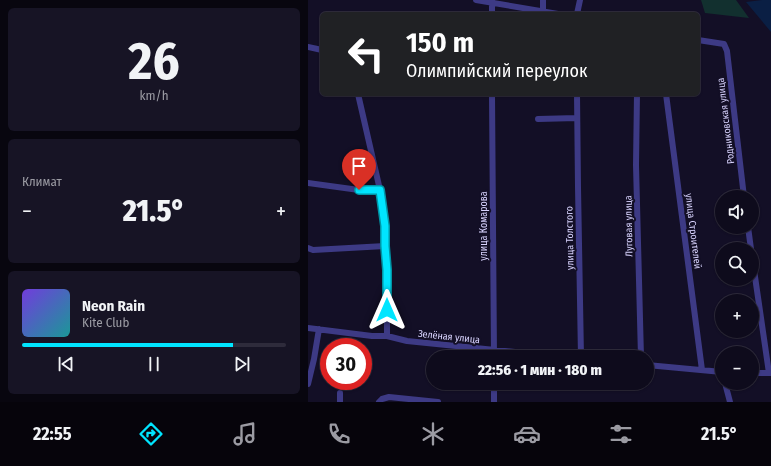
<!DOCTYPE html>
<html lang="ru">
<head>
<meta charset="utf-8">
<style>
	:root { --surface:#0e0b1c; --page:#171425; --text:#f1f3f6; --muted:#9b9ba3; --line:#2e2b3b; --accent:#00e5ff }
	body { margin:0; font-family:"Fira Sans Condensed",sans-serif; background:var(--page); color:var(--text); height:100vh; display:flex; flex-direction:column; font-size:15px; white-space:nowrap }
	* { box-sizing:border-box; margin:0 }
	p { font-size:13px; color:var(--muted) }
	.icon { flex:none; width:22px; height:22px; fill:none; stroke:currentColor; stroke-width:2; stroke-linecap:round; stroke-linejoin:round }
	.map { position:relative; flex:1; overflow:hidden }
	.side { display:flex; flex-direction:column; gap:8px; padding:8px; background:#08060f; width:308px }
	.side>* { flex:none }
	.hud { position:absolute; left:12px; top:12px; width:380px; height:84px; border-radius:6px; box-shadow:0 1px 3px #0004,0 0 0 1px var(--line); background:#202124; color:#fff; overflow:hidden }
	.controls { position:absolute; left:407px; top:190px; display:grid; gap:8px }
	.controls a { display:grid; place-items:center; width:44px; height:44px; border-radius:50%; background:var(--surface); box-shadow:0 1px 3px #0004,0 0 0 1px var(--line); font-size:20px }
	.speed { position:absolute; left:12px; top:338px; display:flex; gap:8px; font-size:20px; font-weight:700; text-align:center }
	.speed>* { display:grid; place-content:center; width:52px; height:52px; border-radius:50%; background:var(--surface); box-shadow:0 1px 3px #0004,0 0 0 1px var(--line); line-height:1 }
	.speed .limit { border:6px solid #d22; background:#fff; color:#111 }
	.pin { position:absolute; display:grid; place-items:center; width:34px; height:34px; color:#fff; margin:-41px -17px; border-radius:50% 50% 50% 0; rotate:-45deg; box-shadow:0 0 4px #0007 }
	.pin .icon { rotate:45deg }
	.me { position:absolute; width:44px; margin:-22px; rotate:0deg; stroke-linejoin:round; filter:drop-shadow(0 0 3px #0008) }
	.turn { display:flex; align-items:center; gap:14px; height:84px; padding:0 20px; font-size:18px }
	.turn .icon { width:52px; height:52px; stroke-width:2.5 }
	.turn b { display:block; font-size:28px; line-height:34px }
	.big { font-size:30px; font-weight:800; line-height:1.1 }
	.side .widget { flex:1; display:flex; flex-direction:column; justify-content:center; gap:6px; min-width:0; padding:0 14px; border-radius:6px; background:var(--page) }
	.side .dial { align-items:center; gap:0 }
	.dial b { font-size:52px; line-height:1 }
	.song { display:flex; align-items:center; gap:12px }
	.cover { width:48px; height:48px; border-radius:6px; background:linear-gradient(135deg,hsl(260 70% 55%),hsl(180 70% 35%)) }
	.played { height:4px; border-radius:2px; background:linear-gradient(90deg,var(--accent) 80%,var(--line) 80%) }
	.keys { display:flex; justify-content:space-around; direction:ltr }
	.heat { display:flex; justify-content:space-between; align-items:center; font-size:22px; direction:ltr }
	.trip { position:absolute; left:118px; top:350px; width:228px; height:40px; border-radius:20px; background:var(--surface); box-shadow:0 1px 3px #0004,0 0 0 1px var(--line); font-weight:800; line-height:40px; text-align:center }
	.tab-bar { display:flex; height:64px; justify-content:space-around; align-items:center; background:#06040b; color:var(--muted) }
	.tab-bar .icon { width:28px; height:28px }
	.tab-bar .on { color:var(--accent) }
	.tab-bar b { font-size:18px; color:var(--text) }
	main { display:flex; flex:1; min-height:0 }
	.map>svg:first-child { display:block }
	.green { fill:#12302f }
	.water { fill:#0a1f44 }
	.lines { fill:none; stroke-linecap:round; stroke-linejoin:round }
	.minor { stroke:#3d3a85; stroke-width:6 }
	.route-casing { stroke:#0095a6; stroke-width:10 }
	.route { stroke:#00e5ff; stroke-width:7 }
	.labels { text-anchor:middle; stroke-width:4; stroke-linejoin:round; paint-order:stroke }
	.street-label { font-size:10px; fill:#d9d4ff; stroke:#130f26 }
</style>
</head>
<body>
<main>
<section class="side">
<div class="widget dial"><b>26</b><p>km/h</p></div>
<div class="widget"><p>Климат</p>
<div class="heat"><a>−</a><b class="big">21.5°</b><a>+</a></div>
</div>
<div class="widget">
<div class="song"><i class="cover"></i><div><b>Neon Rain</b><p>Kite Club</p></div></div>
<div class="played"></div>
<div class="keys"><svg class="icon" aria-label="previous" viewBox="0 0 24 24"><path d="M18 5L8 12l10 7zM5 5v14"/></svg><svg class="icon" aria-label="pause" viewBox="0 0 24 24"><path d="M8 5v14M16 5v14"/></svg><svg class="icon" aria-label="next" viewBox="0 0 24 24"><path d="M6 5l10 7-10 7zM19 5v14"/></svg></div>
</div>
</section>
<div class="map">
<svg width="463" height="402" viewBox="0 0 463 402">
	<rect width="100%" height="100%" fill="#130f26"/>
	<path class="green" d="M393 0H428L441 18 397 13Z"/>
	<path class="water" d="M454 0H463V32L438 2Z"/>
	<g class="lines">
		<path class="minor" d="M168 0 250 14
			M184 0V14
			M235 0V11
			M269 14 272 0
			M390 40 416 44 419 51 436 197
			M0 47 14 50
			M50 94 72 190 77 226V246L79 270V336
			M184 94 186 357
			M269 94 270 187 273 357
			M329 94 328 165 333 357
			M358 94 394 370
			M230 119 269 118
			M0 183 51 190H72
			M440 227 443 249
			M0 248 5 250 77 246
			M444 256 461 373
			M0 328 64 336H79L99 341 256 357
			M339 365 414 372
			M444 373H463
			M186 383V402
			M417 383 422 402
			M0 384 6 359 11 329
			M32 402V393
			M71 402 74 399 81 397 130 402"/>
	</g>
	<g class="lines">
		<g class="route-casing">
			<path id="route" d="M51 190H72L77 226V246L79 270V310"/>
		</g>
		<use href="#route" class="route"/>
	</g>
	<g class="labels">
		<g class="street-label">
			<text transform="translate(417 121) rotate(-97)" y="4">Родниковская улица</text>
			<text transform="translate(175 226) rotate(-90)" y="4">улица Комарова</text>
			<text transform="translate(320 226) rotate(-91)" y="4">Луговая улица</text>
			<text transform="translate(386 231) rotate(83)" y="4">улица Строителей</text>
			<text transform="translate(261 238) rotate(-91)" y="4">улица Толстого</text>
			<text transform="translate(141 336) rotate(6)" y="4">Зелёная улица</text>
		</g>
	</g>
</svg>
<div class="controls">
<a><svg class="icon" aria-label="sound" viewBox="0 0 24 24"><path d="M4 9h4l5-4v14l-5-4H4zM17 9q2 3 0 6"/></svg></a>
<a><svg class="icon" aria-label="search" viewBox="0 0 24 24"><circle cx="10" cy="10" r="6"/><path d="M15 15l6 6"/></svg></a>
<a>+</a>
<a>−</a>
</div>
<div class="speed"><div class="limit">30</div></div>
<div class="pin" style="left:51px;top:190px;background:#d93025"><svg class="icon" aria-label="arrive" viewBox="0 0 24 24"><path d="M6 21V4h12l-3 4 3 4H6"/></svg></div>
<svg class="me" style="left:79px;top:310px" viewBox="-20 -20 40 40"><path d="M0-17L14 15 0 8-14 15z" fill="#00e5ff" stroke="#fff" stroke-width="4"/></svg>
<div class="trip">22:56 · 1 мин · 180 m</div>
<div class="hud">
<div class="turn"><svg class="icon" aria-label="left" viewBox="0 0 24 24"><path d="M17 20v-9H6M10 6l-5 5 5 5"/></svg><div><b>150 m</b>Олимпийский переулок</div></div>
</div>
</div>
</main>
<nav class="tab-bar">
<b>22:55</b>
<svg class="icon on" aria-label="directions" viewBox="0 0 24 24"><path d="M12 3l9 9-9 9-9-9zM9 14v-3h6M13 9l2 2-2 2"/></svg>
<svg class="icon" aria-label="music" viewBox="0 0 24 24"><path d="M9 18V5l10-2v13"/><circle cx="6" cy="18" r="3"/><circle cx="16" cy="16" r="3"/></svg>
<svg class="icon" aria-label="phone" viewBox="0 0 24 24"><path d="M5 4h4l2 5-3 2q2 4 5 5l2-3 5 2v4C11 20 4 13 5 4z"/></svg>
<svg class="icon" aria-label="climate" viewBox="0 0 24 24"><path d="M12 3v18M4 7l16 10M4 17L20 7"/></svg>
<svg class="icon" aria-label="car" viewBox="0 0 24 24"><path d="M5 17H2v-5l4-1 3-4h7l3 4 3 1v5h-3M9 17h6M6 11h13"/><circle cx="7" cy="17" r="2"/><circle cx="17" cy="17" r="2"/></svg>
<svg class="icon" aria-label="filters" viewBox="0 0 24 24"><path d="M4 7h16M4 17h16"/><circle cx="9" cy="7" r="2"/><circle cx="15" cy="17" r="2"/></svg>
<b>21.5°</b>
</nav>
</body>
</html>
